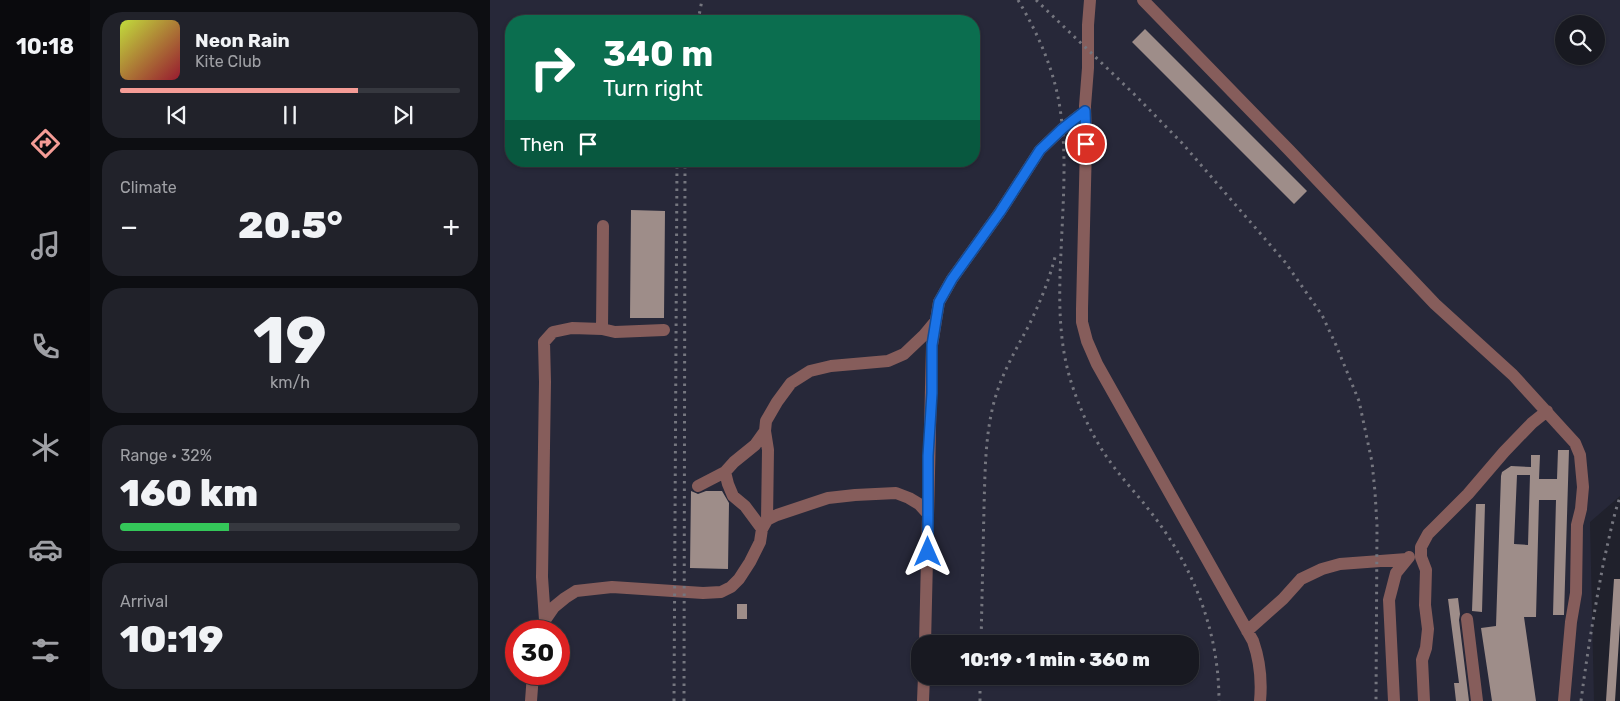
<!DOCTYPE html>
<html lang="en">
<head>
<meta charset="utf-8">
<style>
	:root { --surface:#181921; --page:#21222a; --text:#f1f3f6; --muted:#9fa0a5; --line:#36383f; --accent:#f59c96 }
	body { margin:0; font-family:Rubik,sans-serif; background:var(--page); color:var(--text); height:100vh; display:flex; flex-direction:column; font-size:19px; white-space:nowrap }
	* { box-sizing:border-box; margin:0 }
	p { font-size:16px; color:var(--muted) }
	.icon { flex:none; width:28px; height:28px; fill:none; stroke:currentColor; stroke-width:2; stroke-linecap:round; stroke-linejoin:round }
	.map { position:relative; flex:1; overflow:hidden }
	.drawer { display:flex; flex-direction:column; gap:12px; padding:12px; background:#0d0e12; width:400px }
	.drawer>* { flex:none }
	.hud { position:absolute; left:15px; top:15px; width:475px; height:152px; border-radius:20px; box-shadow:0 1px 4px #0004,0 0 0 1px var(--line); background:#0b6e4f; color:#fff; overflow:hidden }
	.tools { position:absolute; left:1065px; top:15px; display:grid; gap:10px }
	.tools a { display:grid; place-items:center; width:50px; height:50px; border-radius:50%; background:var(--surface); box-shadow:0 1px 4px #0004,0 0 0 1px var(--line); font-size:25px }
	.speed { position:absolute; left:15px; top:620px; display:flex; gap:10px; font-size:25px; font-weight:700; text-align:center }
	.speed>* { display:grid; place-content:center; width:65px; height:65px; border-radius:50%; background:var(--surface); box-shadow:0 1px 4px #0004,0 0 0 1px var(--line); line-height:1 }
	.speed .limit { border:8px solid #d22; background:#fff; color:#111 }
	.pin { position:absolute; display:grid; place-items:center; width:42px; height:42px; color:#fff; margin:-21px; border:2px solid #fff; border-radius:50%; box-shadow:0 1px 5px #0007 }
	.me { position:absolute; width:55px; margin:-28px; rotate:0deg; stroke-linejoin:round; filter:drop-shadow(0 0 4px #0008) }
	.turn { display:flex; align-items:center; gap:18px; height:105px; padding:0 15px; font-size:22px }
	.turn .icon { width:65px; height:65px; stroke-width:2.5 }
	.turn b { display:block; font-size:35px; line-height:42px }
	.then { display:flex; align-items:center; height:48px; padding:0 15px; background:#0003; gap:10px; font-size:19px }
	.big { font-size:38px; font-weight:800; line-height:1.1 }
	.drawer .card { flex:1; display:flex; flex-direction:column; justify-content:center; gap:8px; min-width:0; padding:0 18px; border-radius:20px; background:var(--page) }
	.drawer .dial { align-items:center; gap:0 }
	.dial b { font-size:65px; line-height:1 }
	.song { display:flex; align-items:center; gap:15px }
	.cover { width:60px; height:60px; border-radius:8px; background:linear-gradient(135deg,hsl(70 70% 55%),hsl(350 70% 35%)) }
	.played { height:5px; border-radius:2px; background:linear-gradient(90deg,var(--accent) 70%,var(--line) 70%) }
	.keys { display:flex; justify-content:space-around; direction:ltr }
	.heat { display:flex; justify-content:space-between; align-items:center; font-size:28px; direction:ltr }
	.charge { height:8px; border-radius:4px; background:linear-gradient(90deg,#34c759 32%,var(--line) 0) }
	.trip { position:absolute; left:421px; top:635px; width:288px; height:50px; border-radius:20px; background:var(--surface); box-shadow:0 1px 4px #0004,0 0 0 1px var(--line); font-weight:800; line-height:50px; text-align:center }
	main { display:flex; flex:1; min-height:0 }
	.dock { display:flex; flex-direction:column; width:90px; justify-content:space-around; align-items:center; background:#0a0a0d; color:var(--muted) }
	.dock .icon { width:35px; height:35px }
	.dock .current { color:var(--accent) }
	.dock b { font-size:22px; color:var(--text) }
	.map>svg:first-child { display:block }
	.built { fill:#272839; fill-rule:evenodd }
	.building { fill:#9e8d89; fill-rule:evenodd }
	.lines { fill:none; stroke-linecap:round; stroke-linejoin:round }
	.minor { stroke:#865d5b; stroke-width:12 }
	.rail { stroke:#75767f; stroke-width:3; stroke-dasharray:2.5 5; stroke-linecap:butt }
	.route-casing { stroke:#114b97; stroke-width:12 }
	.route { stroke:#1a73e8; stroke-width:9 }
</style>
</head>
<body>
<main>
<nav class="dock">
<b>10:18</b>
<svg class="icon current" aria-label="directions" viewBox="0 0 24 24"><path d="M12 3l9 9-9 9-9-9zM9 14v-3h6M13 9l2 2-2 2"/></svg>
<svg class="icon" aria-label="music" viewBox="0 0 24 24"><path d="M9 18V5l10-2v13"/><circle cx="6" cy="18" r="3"/><circle cx="16" cy="16" r="3"/></svg>
<svg class="icon" aria-label="phone" viewBox="0 0 24 24"><path d="M5 4h4l2 5-3 2q2 4 5 5l2-3 5 2v4C11 20 4 13 5 4z"/></svg>
<svg class="icon" aria-label="climate" viewBox="0 0 24 24"><path d="M12 3v18M4 7l16 10M4 17L20 7"/></svg>
<svg class="icon" aria-label="car" viewBox="0 0 24 24"><path d="M5 17H2v-5l4-1 3-4h7l3 4 3 1v5h-3M9 17h6M6 11h13"/><circle cx="7" cy="17" r="2"/><circle cx="17" cy="17" r="2"/></svg>
<svg class="icon" aria-label="filters" viewBox="0 0 24 24"><path d="M4 7h16M4 17h16"/><circle cx="9" cy="7" r="2"/><circle cx="15" cy="17" r="2"/></svg>
</nav>
<section class="drawer">
<div class="card">
<div class="song"><i class="cover"></i><div><b>Neon Rain</b><p>Kite Club</p></div></div>
<div class="played"></div>
<div class="keys"><svg class="icon" aria-label="previous" viewBox="0 0 24 24"><path d="M18 5L8 12l10 7zM5 5v14"/></svg><svg class="icon" aria-label="pause" viewBox="0 0 24 24"><path d="M8 5v14M16 5v14"/></svg><svg class="icon" aria-label="next" viewBox="0 0 24 24"><path d="M6 5l10 7-10 7zM19 5v14"/></svg></div>
</div>
<div class="card"><p>Climate</p>
<div class="heat"><a>−</a><b class="big">20.5°</b><a>+</a></div>
</div>
<div class="card dial"><b>19</b><p>km/h</p></div>
<div class="card"><p>Range · 32%</p><b class="big">160 km</b><div class="charge"></div></div>
<div class="card"><p>Arrival</p><b class="big">10:19</b></div>
</section>
<div class="map">
<svg width="1130" height="701" viewBox="0 0 1130 701">
	<rect width="100%" height="100%" fill="#20212c"/>
	<path class="built" d="M0 0H1130V496L1100 522 1104 701H0ZM21 21H484V161H21ZM1074 24H1106V56H1074ZM26 631H69V674H26ZM430 644H700V676H430Z"/>
	<path class="building" d="M655 29 817 191 804 204 642 42Z
		M141 210 175 211 174 318H140Z
		M1068 450H1079L1074 615H1063L1066 500H1049L1046 617H1034L1046 701H1002L991 628 1006 626 1011 476 1012 472 1021 466 1041 467V455H1050L1049 479H1067ZM1027 475H1040L1038 545 1024 544Z
		M201 491 208 494 216 491H232L239 503 238 569 200 568Z
		M986 504H995L992 612 982 611Z
		M1124 579H1130V624L1125 701H1116Z
		M968 598 970 614 969 620 979 701H966L964 683H969L958 599Z
		M247 604H257V619H247Z"/>
	<g class="lines">
		<path class="minor" d="M600 0 598 25V68L595 106 596 144 592 309V322L597 341 607 364 763 641C770 661 772 680 770 701
			M653 0 799 150 945 304 1023 375 1085 443 1090 455 1093 487 1091 509 1087 525 1086 593 1081 622 1074 701
			M112 329 113 226
			M235 472 238 484 243 496 255 506 272 529
			M208 486 235 472 244 462 265 445 275 431
			M277 520 278 450 275 431 276 421 287 402 301 383 320 371 341 366 398 361 414 354 434 335 444 323
			M977 619 987 701
			M55 620 52 577 55 382 54 342 63 332 82 328 112 329 125 332 174 330
			M50 631 55 620 64 607 75 598 86 591 122 587 213 593 231 592 241 587 249 579 260 562 270 542 272 529 277 520 287 515 338 498 365 495 406 493 419 498 429 504 438 514
			M757 631 793 599 811 579 832 569 850 564 917 559
			M435 644 442 345 449 302 462 279 510 212 550 150 572 129 595 111
			M41 701 43 674
			M433 701 434 676
			M904 701 899 600 906 573 919 557
			M934 701 932 660 936 648 938 629 935 605 936 570 931 557V547L938 534 978 494 1014 452 1042 423 1057 411"/>
		<path class="rail" d="M528 0C546 30 561 63 568 97 578 147 573 201 571 252 569 293 568 335 579 375 588 406 602 437 621 463 633 480 647 494 659 510 703 565 729 631 729 701
			M546 0 644 94 692 143 795 262 832 315 846 345 869 401 882 462 885 492 887 525 886 701
			M208 21 212 0
			M491 644C492 598 493 553 494 508 495 474 495 439 503 406 510 377 524 353 538 327 550 303 560 278 566 253
			M184 701 187 161
			M194 701 195 161
			M490 701V676
			M1091 701C1097 654 1105 607 1114 560 1119 539 1123 517 1130 497"/>
	</g>
	<g class="lines">
		<g class="route-casing">
			<path id="route" d="M438 552V456L442 393V345L449 302 462 279 510 212 550 150 572 129 595 111 596 144"/>
		</g>
		<use href="#route" class="route"/>
	</g>
</svg>
<div class="tools">
<a><svg class="icon" aria-label="search" viewBox="0 0 24 24"><circle cx="10" cy="10" r="6"/><path d="M15 15l6 6"/></svg></a>
</div>
<div class="speed"><div class="limit">30</div></div>
<div class="pin" style="left:596px;top:144px;background:#d93025"><svg class="icon" aria-label="arrive" viewBox="0 0 24 24"><path d="M6 21V4h12l-3 4 3 4H6"/></svg></div>
<svg class="me" style="left:438px;top:552px" viewBox="-20 -20 40 40"><path d="M0-17L14 15 0 8-14 15z" fill="#1a73e8" stroke="#fff" stroke-width="4"/></svg>
<div class="trip">10:19 · 1 min · 360 m</div>
<div class="hud">
<div class="turn"><svg class="icon" aria-label="right" viewBox="0 0 24 24"><path d="M7 20v-9h11M14 6l5 5-5 5"/></svg><div><b>340 m</b>Turn right</div></div>
<div class="then">Then<svg class="icon" aria-label="arrive" viewBox="0 0 24 24"><path d="M6 21V4h12l-3 4 3 4H6"/></svg></div>
</div>
</div>
</main>
</body>
</html>
